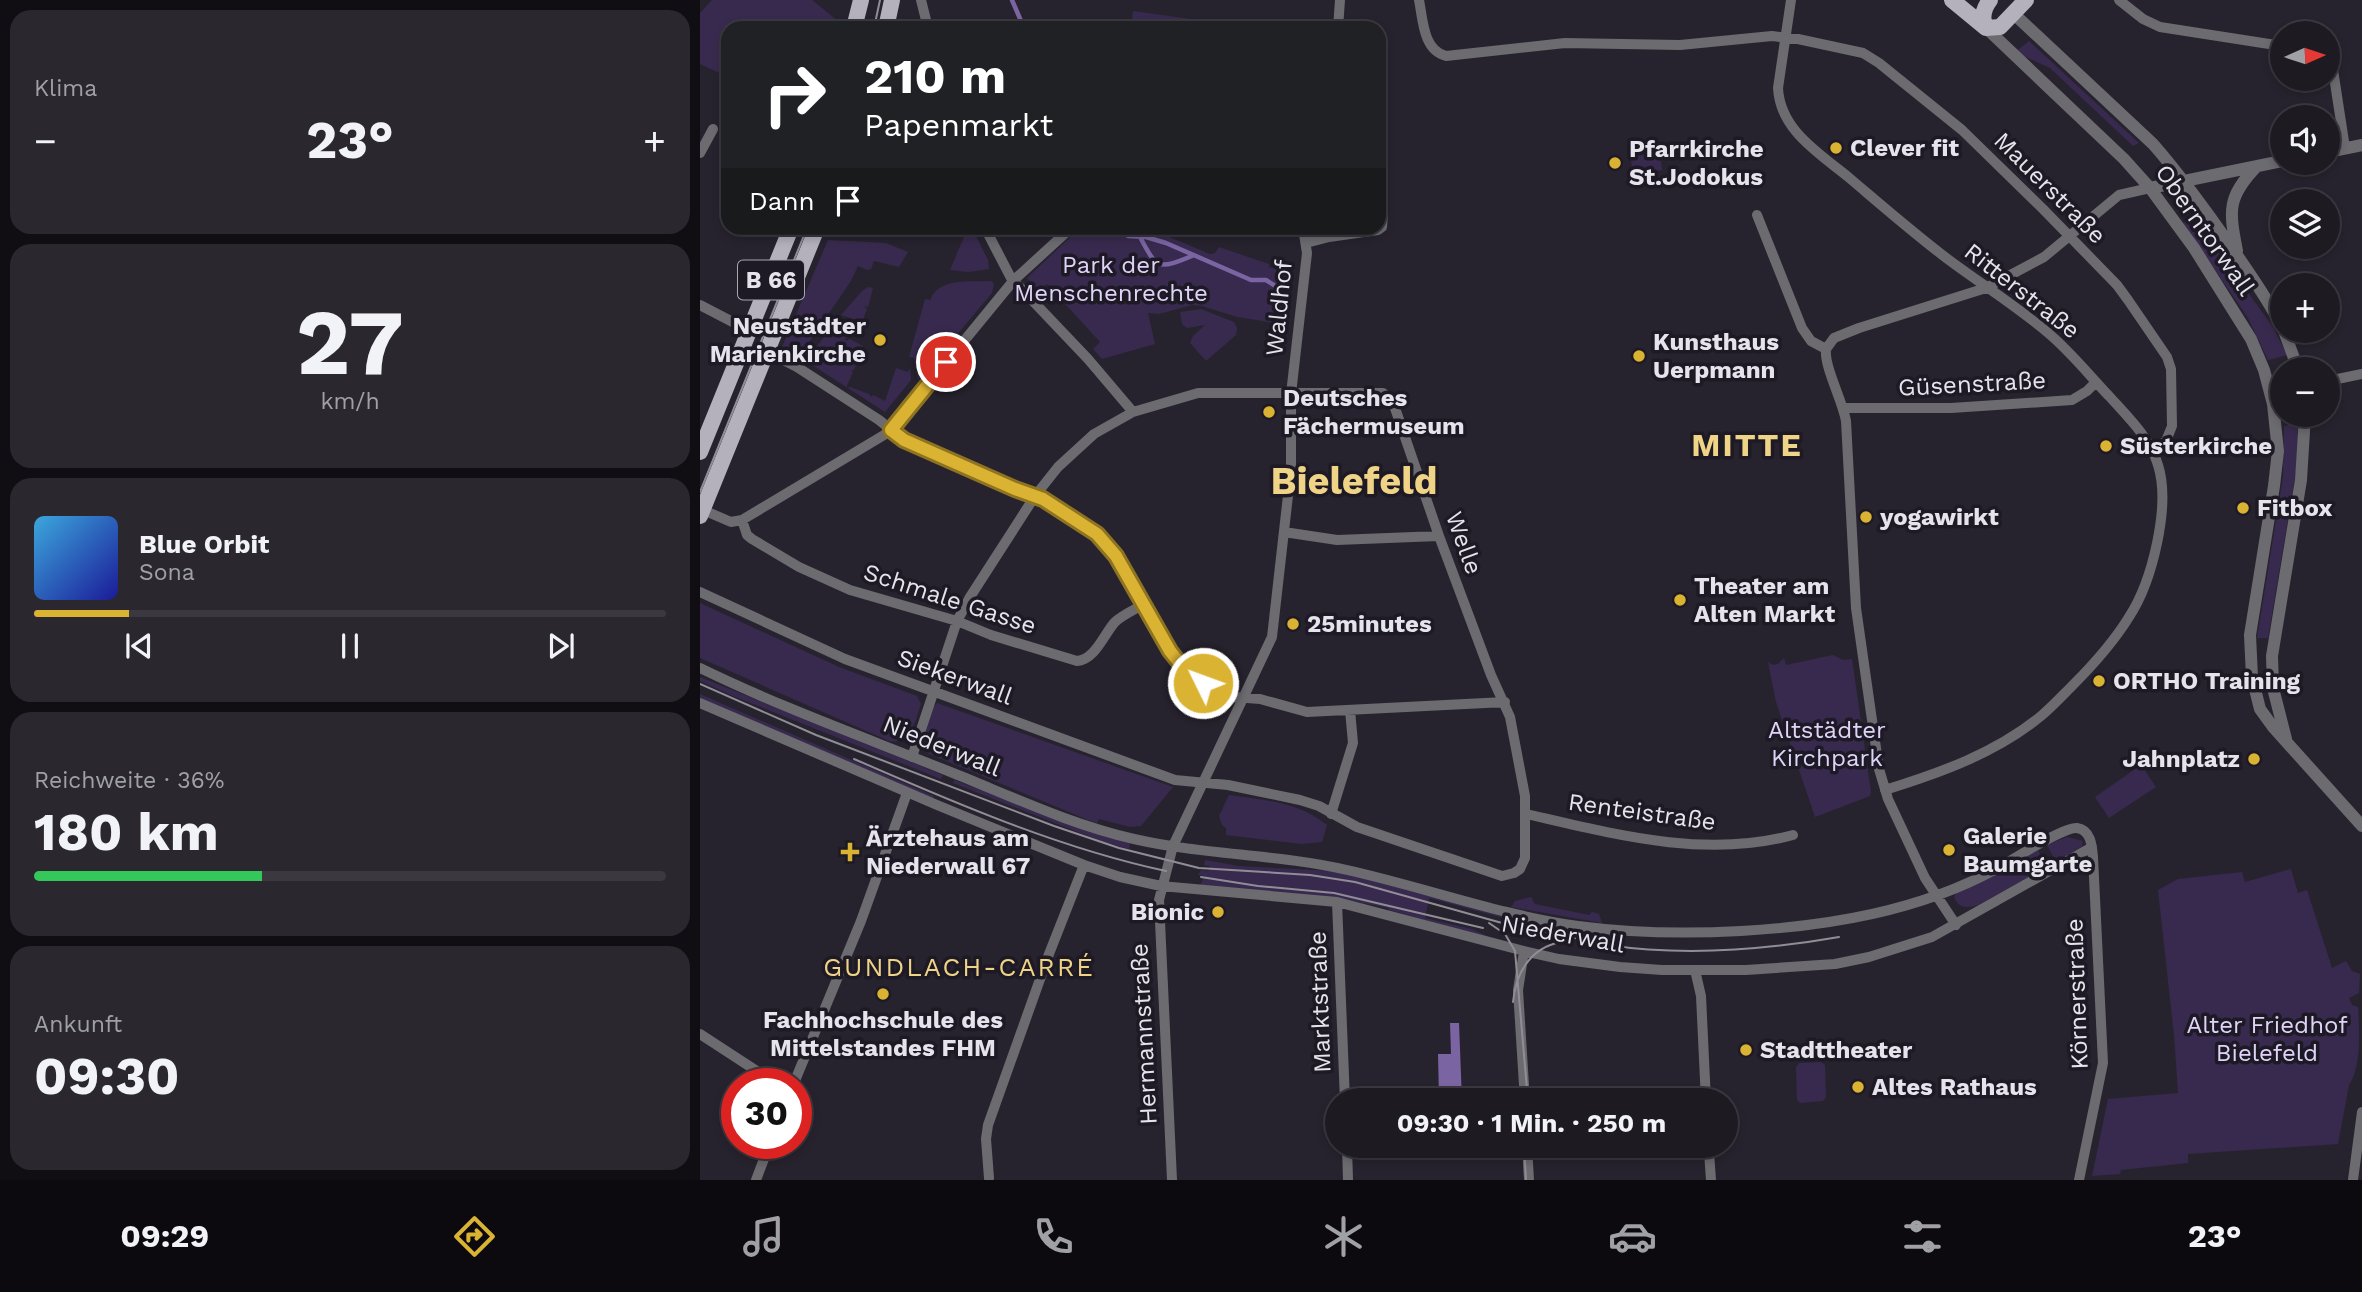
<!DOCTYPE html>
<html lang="de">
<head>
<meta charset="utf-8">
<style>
	:root { --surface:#1d1a22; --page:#2a272f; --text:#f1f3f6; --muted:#a0a1a5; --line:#3b3840; --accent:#dbb333 }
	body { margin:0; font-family:"Work Sans",sans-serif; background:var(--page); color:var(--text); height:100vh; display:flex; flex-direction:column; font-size:26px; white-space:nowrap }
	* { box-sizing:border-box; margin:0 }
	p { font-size:23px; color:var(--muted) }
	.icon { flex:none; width:38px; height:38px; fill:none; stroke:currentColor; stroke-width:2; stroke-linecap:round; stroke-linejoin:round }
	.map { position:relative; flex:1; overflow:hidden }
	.panel { display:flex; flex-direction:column; gap:10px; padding:10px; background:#100e13; width:700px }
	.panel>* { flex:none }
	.top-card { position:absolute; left:21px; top:21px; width:665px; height:214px; border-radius:21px; box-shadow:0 4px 10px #0003,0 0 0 2px var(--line); background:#202124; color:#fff; overflow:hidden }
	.needle { width:46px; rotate:87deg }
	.tools { position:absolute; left:1570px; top:21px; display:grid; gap:14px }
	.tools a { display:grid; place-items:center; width:70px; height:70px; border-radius:50%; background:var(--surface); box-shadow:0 4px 10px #0003,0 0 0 2px var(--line); font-size:35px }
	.speed { position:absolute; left:21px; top:1068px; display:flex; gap:14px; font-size:35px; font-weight:700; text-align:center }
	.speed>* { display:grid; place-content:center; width:91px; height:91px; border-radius:50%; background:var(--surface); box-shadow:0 4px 10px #0003,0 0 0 2px var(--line); line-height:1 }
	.speed .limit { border:10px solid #d22; background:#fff; color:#111 }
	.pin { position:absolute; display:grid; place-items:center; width:60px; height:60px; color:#fff; margin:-30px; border:4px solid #fff; border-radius:50%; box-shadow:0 2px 7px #0007 }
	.me { position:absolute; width:77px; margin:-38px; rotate:312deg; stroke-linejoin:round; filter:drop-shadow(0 0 5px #0008) }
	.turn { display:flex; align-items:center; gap:24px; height:147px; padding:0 28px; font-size:32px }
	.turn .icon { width:91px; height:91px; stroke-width:2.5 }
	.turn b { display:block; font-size:49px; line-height:60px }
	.then { display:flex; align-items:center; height:66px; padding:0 28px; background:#0003; gap:14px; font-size:26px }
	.big { font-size:52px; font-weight:700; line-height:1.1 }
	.panel .card { flex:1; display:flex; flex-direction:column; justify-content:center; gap:10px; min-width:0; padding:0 24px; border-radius:21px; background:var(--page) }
	.panel .dial { align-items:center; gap:0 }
	.dial b { font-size:91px; line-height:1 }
	.song { display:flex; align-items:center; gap:21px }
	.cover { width:84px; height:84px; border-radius:10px; background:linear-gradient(135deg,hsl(200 70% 55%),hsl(240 70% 35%)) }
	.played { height:7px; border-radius:4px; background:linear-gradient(90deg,var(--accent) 15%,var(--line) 15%) }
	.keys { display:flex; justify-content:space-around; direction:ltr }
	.heat { display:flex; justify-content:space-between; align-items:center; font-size:38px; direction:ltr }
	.charge { height:10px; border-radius:5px; background:linear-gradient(90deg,#34c759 36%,var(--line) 0) }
	.trip { position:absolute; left:625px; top:1088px; width:413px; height:70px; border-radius:35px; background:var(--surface); box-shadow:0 4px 10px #0003,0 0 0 2px var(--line); font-weight:700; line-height:70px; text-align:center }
	.tabs { display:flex; height:112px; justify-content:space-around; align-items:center; background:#0c0a0e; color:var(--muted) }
	.tabs .icon { width:49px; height:49px }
	.tabs .current { color:var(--accent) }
	.tabs b { font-size:32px; color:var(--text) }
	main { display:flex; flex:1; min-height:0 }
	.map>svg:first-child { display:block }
	.green { fill:#382a4e }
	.water { fill:#7b64a2 }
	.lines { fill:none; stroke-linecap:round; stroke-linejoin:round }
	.stream { stroke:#7b64a2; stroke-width:4.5 }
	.minor { stroke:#6c6b70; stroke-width:10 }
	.tertiary { stroke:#6c6b70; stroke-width:12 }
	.primary { stroke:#b4b0bc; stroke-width:16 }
	.tram { stroke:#908d96; stroke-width:2 }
	.route-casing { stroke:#8e7421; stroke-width:18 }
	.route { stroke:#dbb333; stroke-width:12 }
	.poi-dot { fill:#dbb333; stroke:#1e1a25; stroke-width:2.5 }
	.labels { text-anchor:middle; stroke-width:7; stroke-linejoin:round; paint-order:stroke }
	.shield { fill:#1e1a25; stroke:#a9a7b0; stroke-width:2 }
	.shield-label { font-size:23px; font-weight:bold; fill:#e5e3eb }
	.poi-label { font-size:24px; font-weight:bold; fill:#e5e3eb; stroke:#1e1a25; text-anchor:start }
	.street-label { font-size:24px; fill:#e5e3eb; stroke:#1e1a25 }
	.park-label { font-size:24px; fill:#dfd3f8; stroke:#1e1a25 }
	.neighbourhood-label { font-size:26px; letter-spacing:2px; fill:#efd387; stroke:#1e1a25 }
	.district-label { font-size:32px; font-weight:bold; letter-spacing:2px; fill:#efd387; stroke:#1e1a25 }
	.town-label { font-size:38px; font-weight:bold; fill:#efd387; stroke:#1e1a25 }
</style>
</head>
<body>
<main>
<section class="panel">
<div class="card"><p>Klima</p>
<div class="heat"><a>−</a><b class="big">23°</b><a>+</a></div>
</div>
<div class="card dial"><b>27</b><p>km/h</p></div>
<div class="card">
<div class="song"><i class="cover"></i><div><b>Blue Orbit</b><p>Sona</p></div></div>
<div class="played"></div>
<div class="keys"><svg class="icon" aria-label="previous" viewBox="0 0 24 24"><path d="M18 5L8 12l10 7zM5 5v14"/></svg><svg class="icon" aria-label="pause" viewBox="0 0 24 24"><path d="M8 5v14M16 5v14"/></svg><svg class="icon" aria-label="next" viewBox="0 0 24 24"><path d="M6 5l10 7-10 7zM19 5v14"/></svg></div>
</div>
<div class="card"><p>Reichweite · 36%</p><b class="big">180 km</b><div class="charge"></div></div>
<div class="card"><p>Ankunft</p><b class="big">09:30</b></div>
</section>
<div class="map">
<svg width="1662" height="1180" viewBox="0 0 1662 1180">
	<rect width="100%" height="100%" fill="#27232e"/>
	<path class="green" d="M12 0H112L138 21 136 28H28V77L0 64V13Z
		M433 11 498 20 497 28H431Z
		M1329 41 1439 143 1433 146 1350 68 1315 52Z
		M959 144 962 170 933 176 930 150Z
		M1494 218 1573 327 1587 355 1568 360 1548 318 1483 223Z
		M266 228H272L288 260 289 269 268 272 250 270 266 232 261 229Z
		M380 228H448L510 254 515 253 519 247 569 264V267L588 274V325L537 317 502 306 492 305 459 314 448 313 455 344 402 359 393 349 400 342 347 284 339 290 327 278Z
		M128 240 186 243 208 252 199 267 174 261 171 269 167 270 158 266 151 281 99 357 82 347Z
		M291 281 294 284 292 293 218 381 214 358 209 357 225 299 230 300C239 277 270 282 291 281Z
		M168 287 173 288 168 307 164 306 167 309 162 322 141 315 162 291Z
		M501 309 534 322 537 328 536 335 506 361 490 343 493 336 505 325 487 328 482 324 480 312Z
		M129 330 148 337 145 339 146 341 150 339 163 346 159 357 156 356 158 359 154 370H151L153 372 146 388 150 387 169 394 171 397 173 395 185 401 196 368 208 372 210 368 211 380 185 412 106 361Z
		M1598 423 1596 471 1568 638H1557L1583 477 1584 426Z
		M0 603 139 667 217 696 221 704C215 721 212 745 189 741L0 658Z
		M1133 655 1143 660 1152 659 1171 792 1170 796 1115 817 1076 702 1068 662 1073 665 1078 664 1084 658 1086 665Z
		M0 677 211 762 243 775 241 779 33 696 0 681Z
		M0 694 234 796 233 799 0 698Z
		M237 703 473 787 441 826 430 827 399 819 397 823 388 820 227 753 223 740 234 706Z
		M1441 765 1456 787 1409 818 1395 797Z
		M254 780 403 836 430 843 429 849 401 841 253 783Z
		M529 795C564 800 599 802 627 825L622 842 602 844 526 835V828L522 825 519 816Z
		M1367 837 1383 841 1382 846 1356 862 1347 845Z
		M1338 850 1347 867 1278 905C1267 908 1259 909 1254 897L1256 893 1286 880Z
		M505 860 539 866 634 871 911 933V936L890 933 889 936 833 926 729 898 725 918 772 929 793 939 689 910 688 908 637 898 500 885 505 876 498 875 501 870 509 871 510 866 504 865Z
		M1591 869 1598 893 1607 890 1632 968 1646 961 1652 971 1660 974 1659 993 1649 998 1652 1005 1658 1007C1659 1029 1662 1066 1649 1085L1638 1144 1488 1154V1163L1421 1170 1420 1174 1392 1176 1408 1099 1478 1093 1474 1035 1458 890 1478 879 1542 872 1545 882Z
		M831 897 835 904 889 915 892 912 899 914 902 923 811 907 815 901Z
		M1121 1062 1125 1065 1126 1097 1123 1101 1100 1103 1097 1100 1096 1067 1099 1063Z"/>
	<path class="water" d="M750 1023H759L762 1101 739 1098 738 1054H751Z"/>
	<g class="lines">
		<path class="stream" d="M312 0 324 28
			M417 228 428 236 446 237 466 243 551 280H566L577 287
			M440 237C457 269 458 270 492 256"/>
		<path class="minor" d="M221 0 228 28
			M719 0C723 20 723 50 746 56L865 43 980 45 1072 36 1098 39 1163 53 1179 63 1262 130 1343 209 1417 285 1428 300 1467 357 1471 369 1472 426 1466 441 1453 451
			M1091 0 1078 88C1080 129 1117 152 1147 176 1179 203 1211 231 1245 257 1278 282 1315 305 1347 332 1370 351 1389 375 1409 396 1428 417 1450 438 1458 465 1471 506 1452 582 1429 617 1413 643 1393 665 1372 686 1362 696 1352 707 1341 716 1296 753 1240 773 1185 790
			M1419 0 1443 19 1460 27 1582 46
			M638 28 640 0
			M1628 61 1633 70 1645 148
			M0 153 13 129
			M1057 215 1102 328 1111 341 1126 349
			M285 228 311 278 388 359 433 412
			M606 243 629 237 678 230 682 227 683 214 679 195
			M0 305 50 331
			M1126 349C1124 367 1142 399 1146 421L1156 608 1179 769 1188 799 1225 878 1256 925
			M1126 349 1134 338 1159 328 1286 288 1344 257 1419 195 1450 188
			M68 352 97 367 179 420 204 440 315 489 343 499 397 534 416 556 470 651 492 675 519 691 534 697 560 699 607 712 805 702
			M1628 381 1662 374
			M1144 408H1251L1372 400 1387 391 1396 382
			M3 510 31 522 42 520 184 435 191 430 314 280 371 228
			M42 520 47 535 52 539 99 567 150 590 257 621 291 635 377 661C395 660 404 634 415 622 422 615 434 610 444 604
			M584 532 637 540 739 536
			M0 592 145 659 475 780 528 785 600 800 619 806 657 827 802 876 814 873 820 869 825 858V796L810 717 791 675 739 536 695 408 690 398 683 393H498L433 412 394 434 358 467 335 496 270 597 257 621 212 757
			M0 668C82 708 169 739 253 773 313 797 372 825 434 839 504 855 577 854 647 870 724 887 799 915 878 926 931 933 987 934 1041 931 1129 926 1220 911 1298 868 1312 860 1363 827 1377 828 1391 830 1392 846 1393 857L1403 1063 1379 1180
			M0 703 237 805 384 865 420 877 461 886 637 902 824 951 859 959 920 967 962 970H1046L1135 964 1169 957 1232 937 1392 847
			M631 814 653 743 650 710
			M826 814C913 834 1005 859 1093 835
			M637 902 645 1101
			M824 951 818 990 825 1101
			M995 970 1001 996 1006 1101
			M0 1034 75 1083
			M94 1083 161 921 207 793
			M647 1146 648 1180
			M827 1146 829 1180
			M1009 1152 1011 1180
			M289 1178 286 1139 288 1125 349 954 384 865
			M56 1180 70 1143
			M472 1180 459 900 473 846 572 637 591 469V394L607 253 603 228
			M1653 1180 1662 1112"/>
		<path class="tertiary" d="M1314 14 1453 144C1482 177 1507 212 1532 248 1550 274 1568 299 1582 327
			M1286 28 1424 159 1450 188 1494 248 1551 339 1564 370 1573 404 1578 451 1574 486 1550 635 1552 677 1560 709 1573 727 1662 826
			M1628 152 1662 145
			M1450 188 1582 161
			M1537 251C1529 210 1527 197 1557 166
			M1584 331 1598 369
			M1586 739 1573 688 1572 656 1601 480 1605 415"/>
		<path class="primary" d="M1252 0 1286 28
			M154 28 161 0
			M186 28 192 0
			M1286 28 1300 27 1326 0
			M1286 28C1281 18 1283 9 1290 0
			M0 452 91 228
			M0 516 117 228"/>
		<path class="tram" d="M174 28 180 0
			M0 492 107 228
			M0 684 116 735 354 826 419 848 499 868 610 875 655 882 802 923 914 946
			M154 759C255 803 359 848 466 871
			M501 877 558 886 634 893 783 928
			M789 923 805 934 815 951 828 1101
			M907 945C982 956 1065 950 1139 937
			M813 1002C816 969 834 944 868 941
			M824 1146 826 1180"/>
	</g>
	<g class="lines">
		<g class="route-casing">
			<path id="route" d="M246 362 191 430 204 440 315 489 343 499 397 534 416 556 470 651 482 666 503 683"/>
		</g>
		<use href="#route" class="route"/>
	</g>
	<g class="poi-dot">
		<circle cx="1136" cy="148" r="7"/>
		<circle cx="915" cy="163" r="7"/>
		<circle cx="180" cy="340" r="7"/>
		<circle cx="939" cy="356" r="7"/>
		<circle cx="569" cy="412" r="7"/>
		<circle cx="1406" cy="446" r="7"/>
		<circle cx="1543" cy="508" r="7"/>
		<circle cx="1166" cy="517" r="7"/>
		<circle cx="980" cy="600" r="7"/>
		<circle cx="593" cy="624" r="7"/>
		<circle cx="1399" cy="681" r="7"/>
		<circle cx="1554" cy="759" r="7"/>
		<circle cx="1249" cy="850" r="7"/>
		<path d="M146.5 841.5h7v7h7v7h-7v7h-7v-7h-7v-7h7z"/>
		<circle cx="518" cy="912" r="7"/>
		<circle cx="183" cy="994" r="7"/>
		<circle cx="1046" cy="1050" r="7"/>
		<circle cx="1158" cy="1087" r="7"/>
	</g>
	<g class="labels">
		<rect class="shield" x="38" y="260.5" width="66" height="39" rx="5"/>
		<g class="shield-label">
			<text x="71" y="288">B 66</text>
		</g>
		<g class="poi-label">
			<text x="1150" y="156">Clever fit</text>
			<text x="929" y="157">Pfarrkirche<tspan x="929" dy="28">St.Jodokus</tspan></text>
			<text x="166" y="334" text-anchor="end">Neustädter<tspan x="166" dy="28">Marienkirche</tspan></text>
			<text x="953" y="350">Kunsthaus<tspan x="953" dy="28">Uerpmann</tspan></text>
			<text x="583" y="406">Deutsches<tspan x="583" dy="28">Fächermuseum</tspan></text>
			<text x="1420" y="454">Süsterkirche</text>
			<text x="1557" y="516">Fitbox</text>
			<text x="1180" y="525">yogawirkt</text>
			<text x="994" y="594">Theater am<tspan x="994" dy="28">Alten Markt</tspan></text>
			<text x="607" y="632">25minutes</text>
			<text x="1413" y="689">ORTHO Training</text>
			<text x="1540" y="767" text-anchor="end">Jahnplatz</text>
			<text x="1263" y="844">Galerie<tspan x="1263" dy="28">Baumgarte</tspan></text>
			<text x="166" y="846">Ärztehaus am<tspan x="166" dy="28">Niederwall 67</tspan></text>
			<text x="504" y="920" text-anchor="end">Bionic</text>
			<text x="183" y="1028" text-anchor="middle">Fachhochschule des<tspan x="183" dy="28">Mittelstandes FHM</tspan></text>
			<text x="1060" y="1058">Stadttheater</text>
			<text x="1172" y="1095">Altes Rathaus</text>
		</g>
		<g class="street-label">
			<text transform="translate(1350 188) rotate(45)" y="8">Mauerstraße</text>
			<text transform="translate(1505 230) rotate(55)" y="8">Oberntorwall</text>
			<text transform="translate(1322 291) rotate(38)" y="8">Ritterstraße</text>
			<text transform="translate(579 308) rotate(-84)" y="8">Waldhof</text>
			<text transform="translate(1272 384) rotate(-3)" y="8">Güsenstraße</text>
			<text transform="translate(764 543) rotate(70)" y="8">Welle</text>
			<text transform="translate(250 599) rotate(18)" y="8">Schmale Gasse</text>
			<text transform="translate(255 677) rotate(20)" y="8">Siekerwall</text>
			<text transform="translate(242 746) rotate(22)" y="8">Niederwall</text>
			<text transform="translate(942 812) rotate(8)" y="8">Renteistraße</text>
			<text transform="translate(863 934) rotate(10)" y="8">Niederwall</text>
			<text transform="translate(1377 994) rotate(-92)" y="8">Körnerstraße</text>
			<text transform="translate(620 1002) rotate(-92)" y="8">Marktstraße</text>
			<text transform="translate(444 1034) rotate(-93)" y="8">Hermannstraße</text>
		</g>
		<g class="park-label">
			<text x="411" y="273">Park der<tspan x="411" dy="28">Menschenrechte</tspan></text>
			<text x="1127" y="738">Altstädter<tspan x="1127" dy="28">Kirchpark</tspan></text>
			<text x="1567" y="1033">Alter Friedhof<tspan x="1567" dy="28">Bielefeld</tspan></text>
		</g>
		<g class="neighbourhood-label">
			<text x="259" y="976">GUNDLACH-CARRÉ</text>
		</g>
		<g class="district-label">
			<text x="1047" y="456">MITTE</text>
		</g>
		<g class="town-label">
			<text x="654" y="494">Bielefeld</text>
		</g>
	</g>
</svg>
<div class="tools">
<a><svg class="needle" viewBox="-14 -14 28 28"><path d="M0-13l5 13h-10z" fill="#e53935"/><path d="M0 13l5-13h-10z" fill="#a0a1a5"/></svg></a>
<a><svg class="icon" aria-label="sound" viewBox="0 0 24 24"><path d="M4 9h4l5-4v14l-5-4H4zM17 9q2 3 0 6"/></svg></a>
<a><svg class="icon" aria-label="layers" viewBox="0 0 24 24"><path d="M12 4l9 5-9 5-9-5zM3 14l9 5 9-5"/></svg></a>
<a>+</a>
<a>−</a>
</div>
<div class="speed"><div class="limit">30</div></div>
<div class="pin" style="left:246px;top:362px;background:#d93025"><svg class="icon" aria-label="arrive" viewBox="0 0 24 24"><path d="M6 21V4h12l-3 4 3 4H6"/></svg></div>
<svg class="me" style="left:503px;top:683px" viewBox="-20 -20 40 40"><circle r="17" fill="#dbb333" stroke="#fff" stroke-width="3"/><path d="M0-11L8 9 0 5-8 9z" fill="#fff"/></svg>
<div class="trip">09:30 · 1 Min. · 250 m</div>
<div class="top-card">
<div class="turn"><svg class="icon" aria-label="right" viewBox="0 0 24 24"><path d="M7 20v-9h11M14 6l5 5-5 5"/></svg><div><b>210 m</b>Papenmarkt</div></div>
<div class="then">Dann<svg class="icon" aria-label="arrive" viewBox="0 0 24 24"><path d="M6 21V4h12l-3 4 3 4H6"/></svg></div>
</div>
</div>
</main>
<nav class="tabs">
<b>09:29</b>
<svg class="icon current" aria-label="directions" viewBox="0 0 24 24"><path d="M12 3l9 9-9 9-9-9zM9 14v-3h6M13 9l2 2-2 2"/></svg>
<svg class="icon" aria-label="music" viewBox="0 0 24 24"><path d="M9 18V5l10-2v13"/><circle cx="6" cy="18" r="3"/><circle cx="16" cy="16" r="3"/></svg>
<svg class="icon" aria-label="phone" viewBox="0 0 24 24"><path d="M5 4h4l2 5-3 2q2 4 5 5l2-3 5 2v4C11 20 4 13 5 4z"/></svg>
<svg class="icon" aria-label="climate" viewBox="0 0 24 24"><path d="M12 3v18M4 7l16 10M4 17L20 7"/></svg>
<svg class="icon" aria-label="car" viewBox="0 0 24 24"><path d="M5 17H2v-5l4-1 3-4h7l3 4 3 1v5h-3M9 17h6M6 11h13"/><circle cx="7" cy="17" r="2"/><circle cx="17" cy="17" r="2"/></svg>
<svg class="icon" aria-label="filters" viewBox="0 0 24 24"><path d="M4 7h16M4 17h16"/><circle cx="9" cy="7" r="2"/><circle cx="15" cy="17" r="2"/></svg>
<b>23°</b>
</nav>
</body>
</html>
